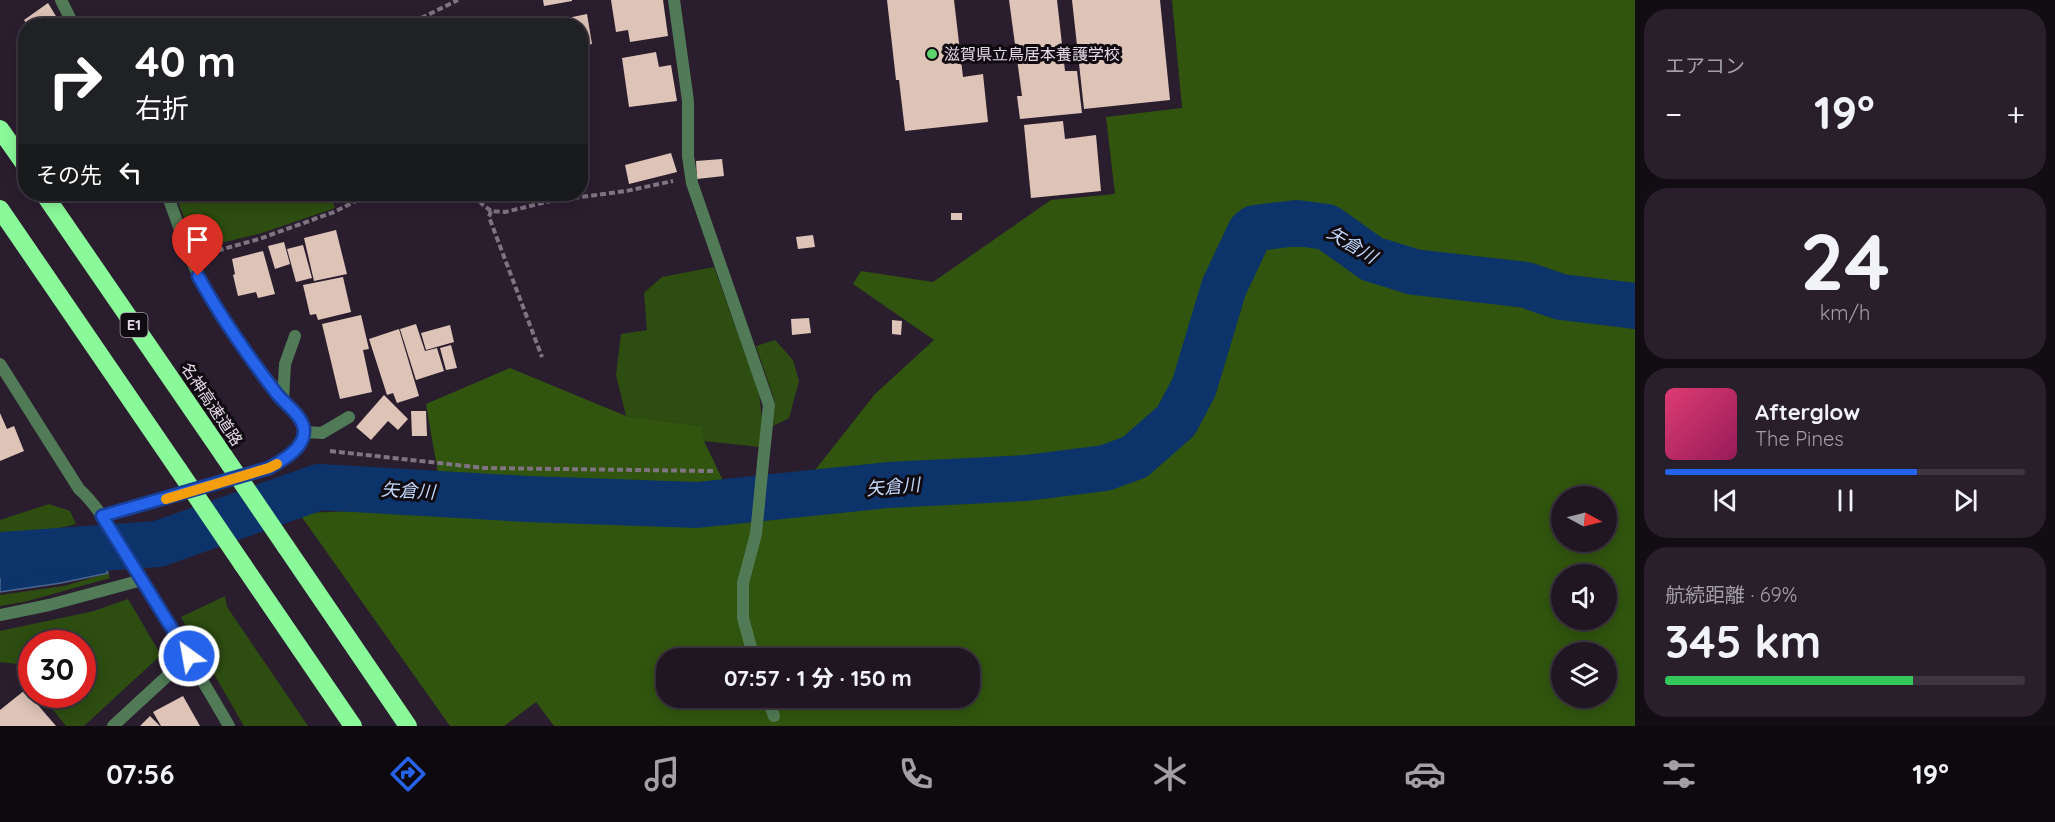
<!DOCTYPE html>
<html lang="ja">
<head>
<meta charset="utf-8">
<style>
	:root { --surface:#201622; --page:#281f2a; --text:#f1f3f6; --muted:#a29fa5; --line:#3d3540; --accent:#2563eb }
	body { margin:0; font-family:Quicksand,"Noto Sans JP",sans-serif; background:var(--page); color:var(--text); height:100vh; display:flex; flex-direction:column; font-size:22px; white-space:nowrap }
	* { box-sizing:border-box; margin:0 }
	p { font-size:20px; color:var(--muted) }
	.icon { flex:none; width:33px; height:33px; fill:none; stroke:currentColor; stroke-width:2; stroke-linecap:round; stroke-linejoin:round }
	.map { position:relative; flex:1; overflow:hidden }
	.side { display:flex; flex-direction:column; gap:9px; padding:9px; background:#120c13; width:420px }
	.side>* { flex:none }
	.top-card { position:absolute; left:18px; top:18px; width:570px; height:183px; border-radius:24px; box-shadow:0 3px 15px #0003,0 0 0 2px var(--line); background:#202124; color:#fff; overflow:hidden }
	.needle { width:39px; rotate:97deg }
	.tools { position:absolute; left:1551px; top:486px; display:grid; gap:12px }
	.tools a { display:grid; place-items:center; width:66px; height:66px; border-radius:50%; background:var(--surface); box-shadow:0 3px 15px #0003,0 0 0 2px var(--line); font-size:30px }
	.speed { position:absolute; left:18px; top:630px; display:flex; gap:12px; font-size:30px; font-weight:700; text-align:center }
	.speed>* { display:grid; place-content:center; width:78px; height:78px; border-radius:50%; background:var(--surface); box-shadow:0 3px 15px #0003,0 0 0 2px var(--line); line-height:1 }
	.speed .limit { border:9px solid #d22; background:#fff; color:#111 }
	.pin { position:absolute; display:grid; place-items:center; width:51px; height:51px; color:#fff; margin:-62px -26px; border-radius:50% 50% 50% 0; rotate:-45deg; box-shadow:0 0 6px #0007 }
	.pin .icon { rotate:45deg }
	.me { position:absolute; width:66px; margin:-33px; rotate:328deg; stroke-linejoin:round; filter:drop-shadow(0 0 4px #0008) }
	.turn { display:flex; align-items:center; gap:21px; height:126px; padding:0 18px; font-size:27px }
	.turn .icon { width:78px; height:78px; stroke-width:2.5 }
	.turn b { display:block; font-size:42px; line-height:51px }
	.then { display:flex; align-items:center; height:57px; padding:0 18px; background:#0003; gap:12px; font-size:22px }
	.big { font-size:45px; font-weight:800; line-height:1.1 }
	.side .widget { flex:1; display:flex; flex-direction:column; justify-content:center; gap:9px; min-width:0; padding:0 21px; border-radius:24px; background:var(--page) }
	.side .dial { align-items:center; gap:0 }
	.dial b { font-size:78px; line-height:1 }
	.song { display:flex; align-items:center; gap:18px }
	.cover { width:72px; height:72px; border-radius:9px; background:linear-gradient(135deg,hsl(340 70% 55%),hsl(330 70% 35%)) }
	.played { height:6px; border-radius:3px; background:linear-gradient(90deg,var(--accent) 70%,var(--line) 70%) }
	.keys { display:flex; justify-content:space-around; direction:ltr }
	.heat { display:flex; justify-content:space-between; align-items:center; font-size:33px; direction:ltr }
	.charge { height:9px; border-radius:4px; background:linear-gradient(90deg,#34c759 69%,var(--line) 0) }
	.trip { position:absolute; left:656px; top:648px; width:324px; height:60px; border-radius:24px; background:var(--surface); box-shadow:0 3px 15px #0003,0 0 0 2px var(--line); font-weight:800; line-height:60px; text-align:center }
	.tabs { display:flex; height:96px; justify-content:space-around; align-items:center; background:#0d090e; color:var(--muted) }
	.tabs .icon { width:42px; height:42px }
	.tabs .current { color:var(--accent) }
	.tabs b { font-size:27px; color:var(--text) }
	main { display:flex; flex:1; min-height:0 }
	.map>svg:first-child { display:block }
	.green { fill:#2d4e10 }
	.forest { fill:#31550e; fill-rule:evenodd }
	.water { fill:#0c346a; stroke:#4c668f; stroke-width:1.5 }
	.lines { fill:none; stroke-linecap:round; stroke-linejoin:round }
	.river { stroke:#0c346a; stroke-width:46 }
	.building { fill:#dec3b7 }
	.path { stroke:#7e7482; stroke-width:4; stroke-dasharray:6 3; stroke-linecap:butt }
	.lane { stroke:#517b56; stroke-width:12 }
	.street { stroke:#517b56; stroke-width:12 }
	.highway { stroke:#8af99a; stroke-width:18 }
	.highway-bridge { stroke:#8af99a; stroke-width:18 }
	.route-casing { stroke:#184099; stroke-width:15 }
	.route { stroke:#2563eb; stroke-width:10 }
	.slow { stroke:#f59e0b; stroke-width:10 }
	.poi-dot { fill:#5cd56d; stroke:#100a11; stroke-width:2 }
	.labels { text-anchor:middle; stroke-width:6; stroke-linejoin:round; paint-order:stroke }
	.shield { fill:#100a11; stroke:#a49ca5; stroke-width:1.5 }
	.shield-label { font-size:15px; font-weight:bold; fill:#e3dae5 }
	.poi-label { font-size:16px; fill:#e3dae5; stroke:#100a11; text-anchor:start }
	.street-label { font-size:16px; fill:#e3dae5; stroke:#100a11 }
	.water-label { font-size:18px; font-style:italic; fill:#c2d9fc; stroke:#100a11 }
</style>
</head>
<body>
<main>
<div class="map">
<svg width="1635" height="726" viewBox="0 0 1635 726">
	<rect width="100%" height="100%" fill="#2a1e2e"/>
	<path class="green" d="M175 194H330L335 208 262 233 196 249Z
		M714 267 759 393 762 419 760 447 704 441 700 426 626 416 616 375 621 334 647 330 644 293 662 277Z
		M775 340 793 360 799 381 789 418 773 426 775 402 756 346Z
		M49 504 70 511 76 524 33 535 0 540V520Z
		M108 573 110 578 24 602 0 606V595L64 586Z
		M225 596 227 607 308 726H244L181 617Z
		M128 599 161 655 84 726H66L41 695 82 694V644H32L31 682 17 664 0 662V631L94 611Z"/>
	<path class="forest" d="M1172 0H1635V726H554L536 702 504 726H450L299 513 444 508 426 404 510 368 626 416 701 426 704 441 739 514 782 512 875 394 934 340 853 284 861 271 933 282 1051 200 1115 194 1106 117 1182 108ZM1562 496H1606V542H1562ZM1562 574H1606V620H1562ZM1562 652H1606V698H1562ZM666 658H969V698H666Z"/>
	<path class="water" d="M79 531 108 573 61 583 0 592V546Z"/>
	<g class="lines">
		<path class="river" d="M0 555 158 544 319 487 528 499 697 505 888 485 1026 478 1105 468 1135 457 1176 421 1194 387 1224 287 1250 232 1255 228 1297 223 1327 227 1372 259 1414 272 1526 285 1561 297 1635 306"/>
	</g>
	<path class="building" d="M543 0H572V1L544 6Z
		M611 0H663L668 36 630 42 628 30 616 32Z
		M887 0H954L963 77 983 74 988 122 905 131 899 80H896Z
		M1009 0H1057L1065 71H1077L1082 113 1020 119 1017 96H1022Z
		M1072 0H1160L1170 100 1084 109Z
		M48 3 62 26H28L24 20Z
		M587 14 592 44 580 46V26H528Z
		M656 52 659 67 671 65 677 101 629 107 622 58Z
		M1063 121 1065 139 1096 135 1101 191 1031 198 1024 125Z
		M671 153 677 172 629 184 625 165Z
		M722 159 724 176 697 179 696 161Z
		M951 213H962V220H951Z
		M336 230 347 274 314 281 304 238Z
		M813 235 815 247 798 249 796 237Z
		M284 242 290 264 275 269 268 246Z
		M303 245 312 278 296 282 287 249Z
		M263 251 275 294 258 298 256 292 238 296 233 275 235 274 232 259Z
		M343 277 351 312 318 320 316 314 310 315 303 285Z
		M361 315 369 349 363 350 372 392 340 399 322 324Z
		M809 318 811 333 792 335 791 319Z
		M892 320 902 321 901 335 892 334Z
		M416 324 425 351 437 348 444 371 416 380 400 329Z
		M450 325 454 342 426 350 421 333Z
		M399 329 419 396 397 403 393 393 387 395 369 339Z
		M451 345 457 368 446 370 440 348Z
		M384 395 408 419 398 430 388 421 371 440 356 427Z
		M411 411H426L427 436H412Z
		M0 413 7 429 14 426 24 451 0 461Z
		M25 690 56 726H0V710Z
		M183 696 200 726H161L153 712Z
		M150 716 160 726H140Z"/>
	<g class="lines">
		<path class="path" d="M405 26 458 0
			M474 194 482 204 491 211 505 212 551 201 626 191 673 181
			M491 211 489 217 542 357
			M209 253 259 239 334 212 364 197 388 194
			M330 451 484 468 713 471"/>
		<path class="lane" d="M754 658 743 618V583L756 534 763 463
			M767 698 774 716"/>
		<path class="street" d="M61 0 74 26
			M674 0 688 101V156L692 183 769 405 763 463
			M0 364 79 489C102 509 125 553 141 580 171 629 201 677 229 726
			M283 401 285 364 295 336
			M304 432 322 433 349 417
			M102 516 269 468C283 460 305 448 304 430 304 422 263 374 255 364 234 337 212 307 198 275 186 249 177 221 167 194
			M0 615 49 605 142 580
			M113 726 189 656"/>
		<path class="highway" d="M0 129 26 166
			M44 194 224 456
			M0 209 178 469
			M286 547 408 726
			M243 565 353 726"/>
		<path class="highway-bridge" d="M224 456 286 547
			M178 469 243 565"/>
	</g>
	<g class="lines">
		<g class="route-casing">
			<path id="route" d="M189 656 102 516 269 468C283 460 305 448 304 430 303 416 285 404 277 394 248 356 221 318 198 276"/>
		</g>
		<use href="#route" class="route"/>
		<path class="slow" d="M166 499 269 468 277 464"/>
	</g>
	<circle class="poi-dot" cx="932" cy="54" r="6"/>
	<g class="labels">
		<rect class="shield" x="120.5" y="313" width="27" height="24" rx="4.5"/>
		<g class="shield-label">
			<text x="134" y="330">E1</text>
		</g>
		<g class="poi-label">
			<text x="944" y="60">滋賀県立鳥居本養護学校</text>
		</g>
		<g class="street-label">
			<text transform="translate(212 404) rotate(56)" y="6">名神高速道路</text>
		</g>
		<g class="water-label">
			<text transform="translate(1352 245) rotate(31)" y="6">矢倉川</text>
			<text transform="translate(893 487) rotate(-5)" y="6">矢倉川</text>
			<text transform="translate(408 491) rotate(3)" y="6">矢倉川</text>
		</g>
	</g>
</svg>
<div class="tools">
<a><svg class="needle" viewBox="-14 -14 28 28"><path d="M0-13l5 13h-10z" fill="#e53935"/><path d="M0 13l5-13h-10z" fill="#a29fa5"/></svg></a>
<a><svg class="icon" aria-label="sound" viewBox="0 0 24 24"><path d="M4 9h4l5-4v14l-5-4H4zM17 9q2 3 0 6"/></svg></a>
<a><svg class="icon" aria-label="layers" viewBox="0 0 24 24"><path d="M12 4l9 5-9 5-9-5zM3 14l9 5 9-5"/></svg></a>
</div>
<div class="speed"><div class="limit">30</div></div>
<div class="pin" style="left:198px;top:276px;background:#d93025"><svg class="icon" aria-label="arrive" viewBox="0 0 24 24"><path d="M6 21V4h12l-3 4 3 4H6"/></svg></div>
<svg class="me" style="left:189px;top:656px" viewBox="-20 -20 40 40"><circle r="17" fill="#2563eb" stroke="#fff" stroke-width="3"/><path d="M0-11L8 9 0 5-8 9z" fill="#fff"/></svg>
<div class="trip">07:57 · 1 分 · 150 m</div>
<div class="top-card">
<div class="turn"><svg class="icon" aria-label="right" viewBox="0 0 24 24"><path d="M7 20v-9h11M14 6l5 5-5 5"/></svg><div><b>40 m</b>右折</div></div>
<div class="then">その先<svg class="icon" aria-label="left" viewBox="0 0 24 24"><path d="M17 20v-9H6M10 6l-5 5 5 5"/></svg></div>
</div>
</div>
<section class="side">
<div class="widget"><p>エアコン</p>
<div class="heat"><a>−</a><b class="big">19°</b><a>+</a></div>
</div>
<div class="widget dial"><b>24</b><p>km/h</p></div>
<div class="widget">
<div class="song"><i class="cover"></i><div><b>Afterglow</b><p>The Pines</p></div></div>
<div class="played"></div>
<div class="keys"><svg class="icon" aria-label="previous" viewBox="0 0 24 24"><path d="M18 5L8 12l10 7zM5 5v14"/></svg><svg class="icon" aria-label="pause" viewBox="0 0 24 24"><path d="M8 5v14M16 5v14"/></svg><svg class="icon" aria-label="next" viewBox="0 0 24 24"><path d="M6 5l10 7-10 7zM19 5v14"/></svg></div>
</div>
<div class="widget"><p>航続距離 · 69%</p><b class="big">345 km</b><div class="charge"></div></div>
</section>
</main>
<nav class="tabs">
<b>07:56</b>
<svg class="icon current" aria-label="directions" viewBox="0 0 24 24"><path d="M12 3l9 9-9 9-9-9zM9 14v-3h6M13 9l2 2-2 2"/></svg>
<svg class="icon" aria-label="music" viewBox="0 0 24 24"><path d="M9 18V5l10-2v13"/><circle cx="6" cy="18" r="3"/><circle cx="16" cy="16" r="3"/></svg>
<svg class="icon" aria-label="phone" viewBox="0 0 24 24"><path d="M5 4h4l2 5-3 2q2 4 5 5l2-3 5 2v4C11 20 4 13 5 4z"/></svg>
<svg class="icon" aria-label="climate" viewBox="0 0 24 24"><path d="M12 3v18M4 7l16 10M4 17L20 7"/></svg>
<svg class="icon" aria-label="car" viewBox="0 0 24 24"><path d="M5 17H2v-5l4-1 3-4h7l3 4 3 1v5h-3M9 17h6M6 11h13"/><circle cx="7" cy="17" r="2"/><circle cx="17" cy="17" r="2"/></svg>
<svg class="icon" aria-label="filters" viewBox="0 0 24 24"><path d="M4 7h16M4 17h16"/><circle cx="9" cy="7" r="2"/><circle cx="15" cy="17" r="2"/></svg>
<b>19°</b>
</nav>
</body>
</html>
